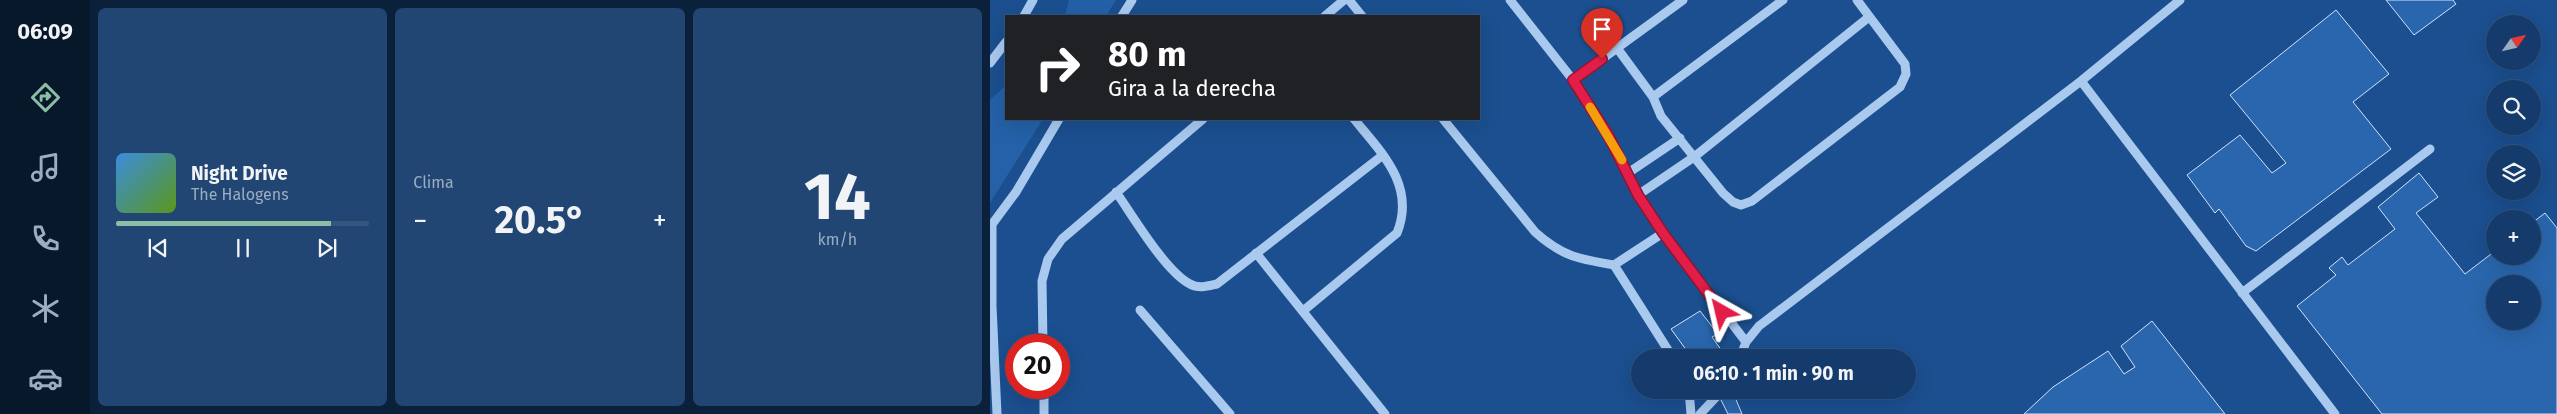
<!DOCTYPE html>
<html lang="es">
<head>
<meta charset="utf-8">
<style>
	:root { --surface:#143b6b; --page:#214673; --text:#f1f3f6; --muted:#9dadc1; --line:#33557e; --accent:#8abfa5 }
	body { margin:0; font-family:"Fira Sans",sans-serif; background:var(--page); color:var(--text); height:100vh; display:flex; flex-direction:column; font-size:19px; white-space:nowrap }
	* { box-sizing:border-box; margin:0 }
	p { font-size:16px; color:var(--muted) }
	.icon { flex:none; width:28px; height:28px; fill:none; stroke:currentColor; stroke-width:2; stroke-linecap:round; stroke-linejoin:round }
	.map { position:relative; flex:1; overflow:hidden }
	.sheet { display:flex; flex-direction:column; gap:8px; padding:8px; background:#0b203b; width:900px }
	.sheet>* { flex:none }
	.top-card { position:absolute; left:15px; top:15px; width:475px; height:105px; border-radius:0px; box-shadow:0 5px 20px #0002,0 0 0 1px var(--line); background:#202124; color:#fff; overflow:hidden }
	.needle { width:32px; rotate:56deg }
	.buttons { position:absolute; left:1496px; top:15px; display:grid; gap:10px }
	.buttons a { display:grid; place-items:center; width:55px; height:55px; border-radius:50%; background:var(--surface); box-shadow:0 5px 20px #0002,0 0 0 1px var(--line); font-size:25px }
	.speed { position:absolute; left:15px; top:334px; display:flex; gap:10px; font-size:25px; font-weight:700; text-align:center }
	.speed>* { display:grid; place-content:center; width:65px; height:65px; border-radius:50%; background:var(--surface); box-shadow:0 5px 20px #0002,0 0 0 1px var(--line); line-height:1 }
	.speed .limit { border:8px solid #d22; background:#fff; color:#111 }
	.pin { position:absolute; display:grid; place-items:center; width:42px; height:42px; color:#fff; margin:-51px -21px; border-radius:50% 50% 50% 0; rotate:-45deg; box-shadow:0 0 5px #0007 }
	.pin .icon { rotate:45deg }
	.me { position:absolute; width:55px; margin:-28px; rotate:323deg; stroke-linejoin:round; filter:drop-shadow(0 0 4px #0008) }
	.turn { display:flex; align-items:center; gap:18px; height:105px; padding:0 20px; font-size:22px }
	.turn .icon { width:65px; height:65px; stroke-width:2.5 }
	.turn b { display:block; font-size:35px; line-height:42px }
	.big { font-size:38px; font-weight:700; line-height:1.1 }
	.sheet .widget { flex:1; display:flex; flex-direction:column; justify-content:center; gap:8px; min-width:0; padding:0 18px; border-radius:8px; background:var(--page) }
	.sheet .dial { align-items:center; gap:0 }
	.dial b { font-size:65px; line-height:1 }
	.song { display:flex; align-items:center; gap:15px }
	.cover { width:60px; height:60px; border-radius:8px; background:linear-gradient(135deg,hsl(210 70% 55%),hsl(90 70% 35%)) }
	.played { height:5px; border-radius:2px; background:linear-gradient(90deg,var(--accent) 85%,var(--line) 85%) }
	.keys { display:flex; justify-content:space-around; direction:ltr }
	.heat { display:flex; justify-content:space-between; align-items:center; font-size:28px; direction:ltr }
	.sheet .tiles { flex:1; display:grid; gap:8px; grid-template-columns:repeat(3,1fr) }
	.trip { position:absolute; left:641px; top:349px; width:285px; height:50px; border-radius:25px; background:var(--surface); box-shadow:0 5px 20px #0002,0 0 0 1px var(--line); font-weight:700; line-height:50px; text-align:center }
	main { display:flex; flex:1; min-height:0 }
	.menu { display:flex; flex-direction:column; width:90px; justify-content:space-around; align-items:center; background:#08182b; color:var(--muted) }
	.menu .icon { width:35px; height:35px }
	.menu .active { color:var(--accent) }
	.menu b { font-size:22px; color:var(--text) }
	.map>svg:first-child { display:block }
	.green { fill:#2461a8 }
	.building { fill:#2a66ad; stroke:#cfe3fa; fill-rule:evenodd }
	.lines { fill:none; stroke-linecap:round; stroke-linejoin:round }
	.minor { stroke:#a9c9ee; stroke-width:9 }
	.route-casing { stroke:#92132f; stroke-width:12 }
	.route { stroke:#e11d48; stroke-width:9 }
	.slow { stroke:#f59e0b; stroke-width:9 }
</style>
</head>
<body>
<main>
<nav class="menu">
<b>06:09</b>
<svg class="icon active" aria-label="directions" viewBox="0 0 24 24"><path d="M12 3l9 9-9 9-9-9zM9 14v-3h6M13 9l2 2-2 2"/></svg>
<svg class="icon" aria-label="music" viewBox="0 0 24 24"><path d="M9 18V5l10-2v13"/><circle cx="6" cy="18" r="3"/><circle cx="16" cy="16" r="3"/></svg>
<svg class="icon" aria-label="phone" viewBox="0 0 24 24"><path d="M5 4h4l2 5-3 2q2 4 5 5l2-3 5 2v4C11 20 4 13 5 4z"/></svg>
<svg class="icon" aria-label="climate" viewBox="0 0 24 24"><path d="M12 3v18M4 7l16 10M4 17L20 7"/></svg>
<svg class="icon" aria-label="car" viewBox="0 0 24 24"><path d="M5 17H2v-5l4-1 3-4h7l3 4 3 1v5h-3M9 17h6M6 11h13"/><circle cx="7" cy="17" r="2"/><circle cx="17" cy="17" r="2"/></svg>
</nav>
<section class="sheet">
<div class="tiles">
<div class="widget">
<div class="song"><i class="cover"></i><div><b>Night Drive</b><p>The Halogens</p></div></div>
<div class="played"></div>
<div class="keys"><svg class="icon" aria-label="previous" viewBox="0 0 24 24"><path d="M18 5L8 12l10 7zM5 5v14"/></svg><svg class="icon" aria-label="pause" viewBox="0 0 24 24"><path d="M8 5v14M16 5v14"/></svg><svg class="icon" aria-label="next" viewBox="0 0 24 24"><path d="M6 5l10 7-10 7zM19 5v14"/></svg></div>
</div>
<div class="widget"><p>Clima</p>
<div class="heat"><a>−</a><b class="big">20.5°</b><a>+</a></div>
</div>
<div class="widget dial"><b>14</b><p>km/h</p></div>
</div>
</section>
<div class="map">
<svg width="1567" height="414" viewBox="0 0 1567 414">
	<rect width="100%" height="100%" fill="#1b4f8f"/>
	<path class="green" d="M79 0H126L116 16H75Z
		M16 85V119H53L0 203V100Z"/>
	<path class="building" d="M1396 0H1463L1466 4 1424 35Z
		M1346 10 1399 74 1363 102 1401 149 1266 251 1256 246 1229 209 1225 213 1197 175 1250 135 1282 173 1296 163 1240 95Z
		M1429 173 1448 197 1426 213 1475 274 1505 251V256H1542V223L1555 213 1567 228V414H1392L1307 306 1346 275 1339 268 1352 257 1358 265 1405 229 1388 207ZM1505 284H1542V321H1505Z
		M710 311 728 334 722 337 737 358H702L681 329Z
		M1162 321 1235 414H1034L1063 387 1118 351 1134 374 1145 367 1131 346Z
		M726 390H742L752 414H738Z"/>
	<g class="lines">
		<path class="minor" d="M359 0 372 16
			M793 0 663 97 671 116 733 193 743 202 751 205 762 201 910 87 916 74 915 64 867 0
			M34 16 43 0
			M132 16 142 0
			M335 16 354 0
			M627 48 663 97
			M0 63 16 42
			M583 80 693 0
			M1091 81 1345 414
			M453 119 545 232C573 257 589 259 624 265L673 233 648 195 618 135 583 80 520 0
			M638 173 690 138
			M126 192C143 216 175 271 200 284 209 289 218 286 227 284L393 155
			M648 195 704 157 879 17
			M2 225V306L7 414
			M0 227 26 192 69 119
			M673 233 756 342 769 326 1091 81 1190 0
			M266 253 395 414
			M624 265 683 358
			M1252 293 1440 149
			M150 310 240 414
			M313 311 407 233C426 186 392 153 364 119
			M53 345 52 281 58 259 72 239 213 119
			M750 358 756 342
			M54 388V414
			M699 390 701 414
			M710 414 729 394"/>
	</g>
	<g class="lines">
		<g class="route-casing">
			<path id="route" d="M612 59 583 80 618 135 648 195 673 233 732 312"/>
		</g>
		<use href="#route" class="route"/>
		<path class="slow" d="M600 107 632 160"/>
	</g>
</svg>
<div class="buttons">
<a><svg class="needle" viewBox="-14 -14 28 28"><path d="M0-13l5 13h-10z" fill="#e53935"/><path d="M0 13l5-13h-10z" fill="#9dadc1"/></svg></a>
<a><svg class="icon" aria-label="search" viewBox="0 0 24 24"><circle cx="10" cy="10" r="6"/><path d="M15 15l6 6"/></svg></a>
<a><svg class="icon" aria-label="layers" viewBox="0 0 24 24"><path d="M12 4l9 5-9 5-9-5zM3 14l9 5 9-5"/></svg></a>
<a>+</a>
<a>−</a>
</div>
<div class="speed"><div class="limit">20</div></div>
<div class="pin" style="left:612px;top:59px;background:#d93025"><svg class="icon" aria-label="arrive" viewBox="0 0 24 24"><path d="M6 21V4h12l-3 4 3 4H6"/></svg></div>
<svg class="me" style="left:732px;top:312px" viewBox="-20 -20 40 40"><path d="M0-17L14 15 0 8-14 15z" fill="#e11d48" stroke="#fff" stroke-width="4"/></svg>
<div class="trip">06:10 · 1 min · 90 m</div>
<div class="top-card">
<div class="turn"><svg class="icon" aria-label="right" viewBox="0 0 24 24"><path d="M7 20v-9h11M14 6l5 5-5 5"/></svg><div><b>80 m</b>Gira a la derecha</div></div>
</div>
</div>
</main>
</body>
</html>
